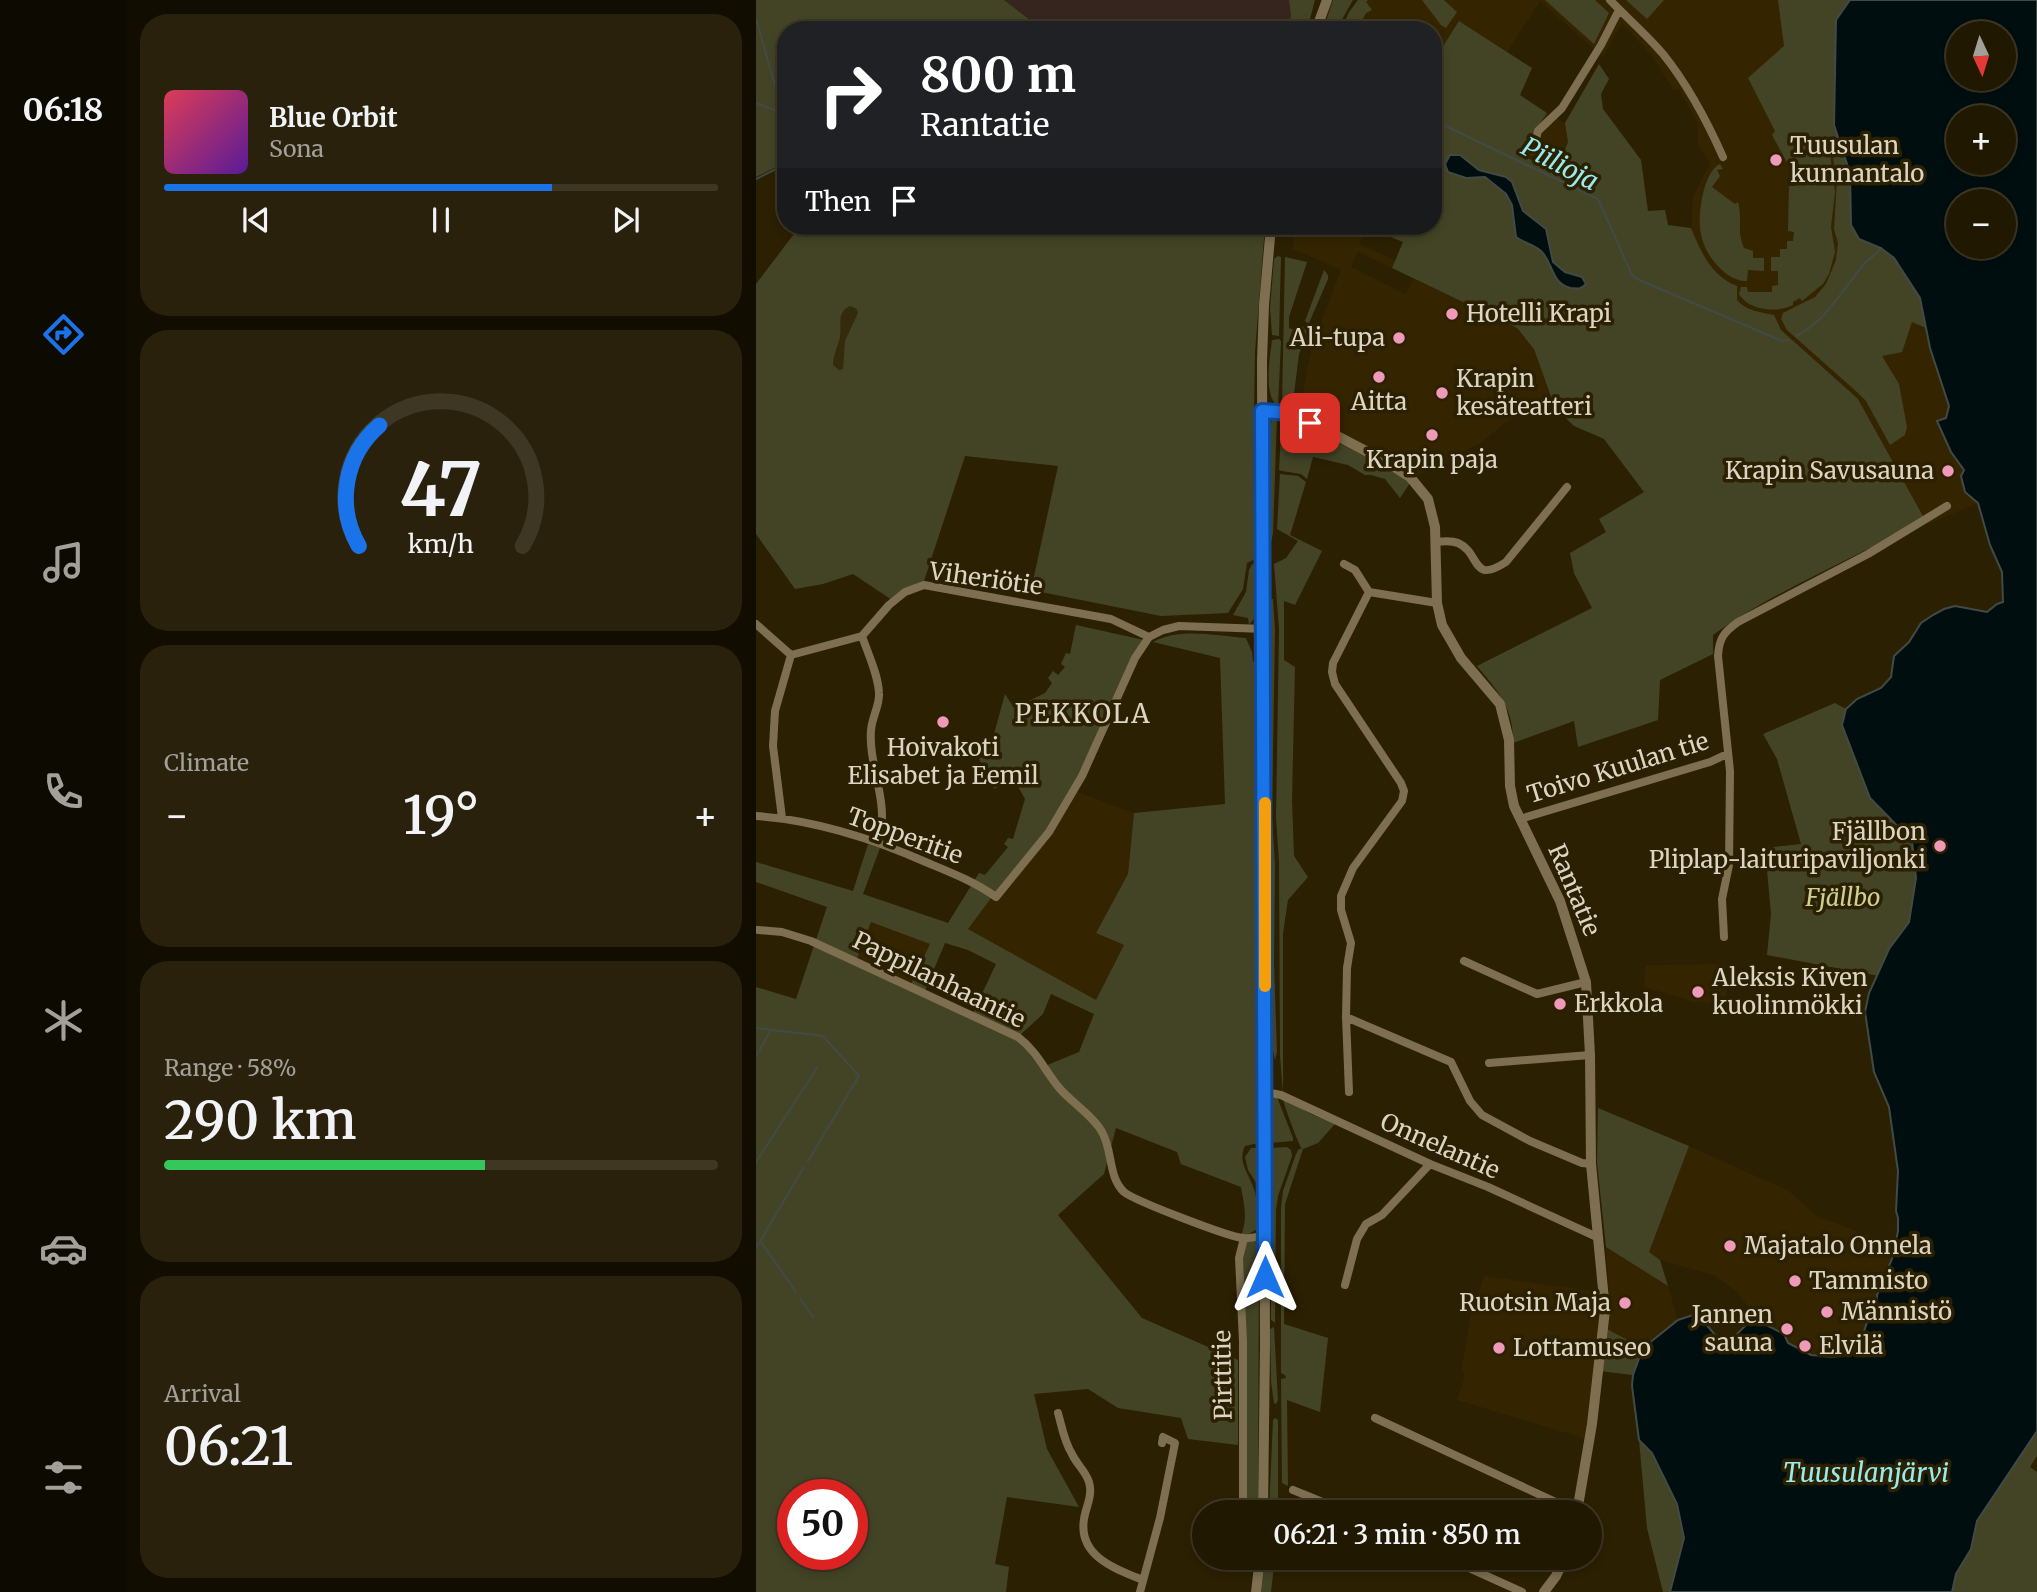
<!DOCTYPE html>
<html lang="en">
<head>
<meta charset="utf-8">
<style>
	:root { --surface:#211802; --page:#29210c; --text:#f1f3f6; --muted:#a2a099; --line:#3e3724; --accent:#1a73e8 }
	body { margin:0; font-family:Merriweather,serif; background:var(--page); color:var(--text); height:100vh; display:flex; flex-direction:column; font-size:26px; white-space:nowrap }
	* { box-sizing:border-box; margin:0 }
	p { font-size:23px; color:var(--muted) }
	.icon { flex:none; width:38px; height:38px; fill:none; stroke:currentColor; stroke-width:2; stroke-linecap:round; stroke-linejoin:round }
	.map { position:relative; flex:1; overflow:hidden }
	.side { display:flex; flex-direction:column; gap:14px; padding:14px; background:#120d01; width:630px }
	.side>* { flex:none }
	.banner { position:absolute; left:21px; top:21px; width:665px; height:214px; border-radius:28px; box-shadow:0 4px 10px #0003,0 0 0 2px var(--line); background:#202124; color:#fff; overflow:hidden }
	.needle { width:46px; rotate:176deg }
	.fabs { position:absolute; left:1190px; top:21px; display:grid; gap:14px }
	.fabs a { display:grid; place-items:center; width:70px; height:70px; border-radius:50%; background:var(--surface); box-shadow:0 4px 10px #0003,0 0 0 2px var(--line); font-size:35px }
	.speed { position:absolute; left:21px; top:1479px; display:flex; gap:14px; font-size:35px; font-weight:700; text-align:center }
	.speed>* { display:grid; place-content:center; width:91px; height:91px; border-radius:50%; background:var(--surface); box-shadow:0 4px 10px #0003,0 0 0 2px var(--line); line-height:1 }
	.speed .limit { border:10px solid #d22; background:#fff; color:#111 }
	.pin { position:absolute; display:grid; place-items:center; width:60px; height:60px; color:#fff; margin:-30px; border-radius:14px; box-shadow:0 4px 10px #0006 }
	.me { position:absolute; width:77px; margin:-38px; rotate:0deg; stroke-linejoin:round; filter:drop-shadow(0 0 5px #0008) }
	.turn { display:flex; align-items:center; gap:24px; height:147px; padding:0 28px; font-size:32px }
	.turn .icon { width:91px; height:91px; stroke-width:2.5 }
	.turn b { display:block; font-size:49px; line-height:60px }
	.then { display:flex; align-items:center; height:66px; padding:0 28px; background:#0003; gap:14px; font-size:26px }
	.big { font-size:52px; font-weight:600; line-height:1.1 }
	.side .widget { flex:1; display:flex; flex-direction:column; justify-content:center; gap:10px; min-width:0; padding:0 24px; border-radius:28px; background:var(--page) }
	.side .dial { align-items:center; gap:0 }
	.dial svg { height:182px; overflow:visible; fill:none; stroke:var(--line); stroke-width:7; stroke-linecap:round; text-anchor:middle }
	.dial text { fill:var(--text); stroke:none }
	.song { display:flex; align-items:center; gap:21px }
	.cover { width:84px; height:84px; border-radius:10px; background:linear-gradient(135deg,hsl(350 70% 55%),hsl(270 70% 35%)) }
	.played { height:7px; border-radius:4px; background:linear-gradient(90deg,var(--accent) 70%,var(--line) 70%) }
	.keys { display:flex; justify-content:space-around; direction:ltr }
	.heat { display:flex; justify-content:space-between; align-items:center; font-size:38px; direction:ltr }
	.charge { height:10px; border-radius:5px; background:linear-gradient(90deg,#34c759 58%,var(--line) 0) }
	.trip { position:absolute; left:436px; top:1500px; width:410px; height:70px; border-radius:35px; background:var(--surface); box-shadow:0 4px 10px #0003,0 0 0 2px var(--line); font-weight:600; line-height:70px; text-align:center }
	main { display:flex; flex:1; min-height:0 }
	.tab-bar { display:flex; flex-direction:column; width:126px; justify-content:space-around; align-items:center; background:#0d0a01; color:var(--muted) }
	.tab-bar .icon { width:49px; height:49px }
	.tab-bar .current { color:var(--accent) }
	.tab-bar b { font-size:32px; color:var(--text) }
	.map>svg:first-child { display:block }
	.built { fill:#342500 }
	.education { fill:#36241e }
	.green { fill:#434426; fill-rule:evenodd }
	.sand { fill:#332b0b }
	.water { fill:#000e0f; stroke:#424a45; stroke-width:2; fill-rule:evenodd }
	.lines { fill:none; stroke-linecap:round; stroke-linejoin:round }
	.stream { stroke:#424a45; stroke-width:2 }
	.minor { stroke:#7d6f50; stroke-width:8 }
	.tertiary { stroke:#7d6f50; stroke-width:10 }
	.secondary { stroke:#7d6f50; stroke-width:10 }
	.route-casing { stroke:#114b97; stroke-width:18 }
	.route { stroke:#1a73e8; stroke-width:12 }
	.slow { stroke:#f59e0b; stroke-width:12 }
	.poi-dot { fill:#ef9ab8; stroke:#2c2002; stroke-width:2.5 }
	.labels { text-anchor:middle; stroke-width:7; stroke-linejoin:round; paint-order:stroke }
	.poi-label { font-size:24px; fill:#dcd5c4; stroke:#2c2002; text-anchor:start }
	.street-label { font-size:24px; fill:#dcd5c4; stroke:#2c2002 }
	.park-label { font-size:24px; font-style:italic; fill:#cdd093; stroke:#2c2002 }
	.water-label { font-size:26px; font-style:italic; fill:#98eaec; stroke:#2c2002 }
	.neighbourhood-label { font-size:26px; letter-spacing:2px; fill:#dcd5c4; stroke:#2c2002 }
</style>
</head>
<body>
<main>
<nav class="tab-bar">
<b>06:18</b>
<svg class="icon current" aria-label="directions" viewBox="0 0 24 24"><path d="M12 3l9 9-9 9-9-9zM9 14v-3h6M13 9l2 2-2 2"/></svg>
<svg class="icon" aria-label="music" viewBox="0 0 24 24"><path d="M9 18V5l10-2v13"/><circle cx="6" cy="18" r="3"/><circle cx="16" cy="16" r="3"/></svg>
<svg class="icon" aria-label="phone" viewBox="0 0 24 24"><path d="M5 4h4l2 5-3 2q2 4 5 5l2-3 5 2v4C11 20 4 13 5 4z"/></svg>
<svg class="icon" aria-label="climate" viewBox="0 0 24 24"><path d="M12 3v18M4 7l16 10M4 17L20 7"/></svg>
<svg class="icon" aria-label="car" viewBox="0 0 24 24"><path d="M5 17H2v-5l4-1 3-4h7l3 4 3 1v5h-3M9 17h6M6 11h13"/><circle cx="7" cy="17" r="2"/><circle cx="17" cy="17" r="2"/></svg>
<svg class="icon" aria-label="filters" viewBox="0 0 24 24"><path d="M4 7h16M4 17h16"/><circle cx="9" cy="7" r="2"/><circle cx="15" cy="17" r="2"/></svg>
</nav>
<section class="side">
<div class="widget">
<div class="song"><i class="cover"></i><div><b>Blue Orbit</b><p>Sona</p></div></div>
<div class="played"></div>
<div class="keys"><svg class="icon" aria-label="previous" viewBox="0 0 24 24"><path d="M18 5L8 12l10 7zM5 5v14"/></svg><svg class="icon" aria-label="pause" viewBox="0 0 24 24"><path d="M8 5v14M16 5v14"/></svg><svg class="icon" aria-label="next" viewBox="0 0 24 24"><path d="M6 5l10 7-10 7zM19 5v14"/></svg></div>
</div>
<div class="widget dial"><svg viewBox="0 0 100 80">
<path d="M14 69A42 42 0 1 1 86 69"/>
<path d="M14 69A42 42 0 0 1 23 16" stroke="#1a73e8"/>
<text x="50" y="56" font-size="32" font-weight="700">47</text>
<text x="50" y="72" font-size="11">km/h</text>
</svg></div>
<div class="widget"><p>Climate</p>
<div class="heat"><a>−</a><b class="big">19°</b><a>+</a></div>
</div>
<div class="widget"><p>Range · 58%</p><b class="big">290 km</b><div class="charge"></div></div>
<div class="widget"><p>Arrival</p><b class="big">06:21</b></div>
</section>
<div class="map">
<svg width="1281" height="1592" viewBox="0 0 1281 1592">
	<rect width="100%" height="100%" fill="#2c2002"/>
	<path class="built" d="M607 0H1024L1028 46 1089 156 1164 298 1174 348 1193 406 1190 418 1181 422 1195 452 1209 470 1213 497 1222 503 1172 524 1102 399 1083 384 1005 341 944 257 935 228 937 197 954 163 942 146V124L923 89 918 91 894 53 866 24 847 57 784 1 751 52 703 21 677 62V30H590Z
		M791 113 809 123 812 142 801 171 767 156 772 142Z
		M540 226H611L603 244 639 260 636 268 602 252 595 267 650 294 658 279 760 328 778 349 795 398 751 421 726 442 659 477 637 460 557 418 545 404 551 370 556 346 585 270 537 249V232Z
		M316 790 378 813 372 874 340 933 368 945 340 1000 211 929Z
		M115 921 175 944 154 986 100 961Z
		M970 964 971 1003 938 1002 888 987 889 965Z
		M933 1146 1033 1191 1062 1217 1138 1244 1136 1259 1121 1295 1120 1308 1113 1316 1104 1344 1091 1355 1076 1357 1055 1355 1032 1343 1028 1334 1010 1325 999 1316 980 1291 957 1275 904 1260 892 1253Z
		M850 1247 912 1286 922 1320 887 1348 850 1329 834 1440 701 1400 709 1376 706 1368 714 1317 728 1276 853 1293Z"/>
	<path class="education" d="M248 0H533L535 16 530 30H287Z"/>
	<path class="green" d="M0 0H248L287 30H30V162L0 177Z
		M533 0H559L551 30H530L535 16Z
		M577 0H597L580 30H567Z
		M602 0H612L610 2 616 10 610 13 601 30H585L593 12Z
		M666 0H688L701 12 690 28 685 25Z
		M789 0H839L853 13 838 44Z
		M870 0H908L891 19Z
		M1022 0H1094L1080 20 1078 125 1094 173 1096 193 1113 244 1125 248 1138 258 1164 298 1170 328 1156 322 1146 352 1126 356 1143 384 1151 427 1149 435 1134 445 1110 401 1101 392 1031 330 1025 319 1027 313 1059 297 1070 284 1080 260 1082 243 1078 229 1081 180 1076 153H1074L1079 192 1075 227 1079 252 1073 274 1067 284 1046 301 1044 298 1037 302V305C1021 313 993 311 983 294L985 287H991L992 292H1016V286L1022 285V271H1015V257H1024V249H1031V241H1037L1038 232 1032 231 1033 186H1039L1040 179 1016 135 1019 131 992 78 1028 46Z
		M703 21 776 68 764 95 791 113 772 142 767 156 800 171 812 142 809 123 843 64 853 79 845 94 847 109 885 160 892 211 909 210 912 225 935 228C945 252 955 276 981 286V300C990 311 1004 312 1018 315L1025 330 1102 399 1167 516C1149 527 1131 540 1112 549 1059 576 1005 600 957 635V654L904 680 902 720 822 747 818 721 757 743C758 709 742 691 721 666L836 608 818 573 814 553 850 532 843 519 888 492 848 439 818 426 799 408 778 349 761 328 636 268 647 242 607 226H677V62Z
		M964 164 967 169 961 170 964 176 956 187 979 204 982 202C987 220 980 230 988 248L997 251V258H1008V271L992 270 991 281C970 282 948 254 945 234 941 217 947 172 964 164Z
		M44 226H509L499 352 497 471 501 558 491 563 487 589 472 613 405 616 275 590 302 466 209 456 167 584 136 600 97 574 67 584 39 589 0 534V284Z
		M522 256 525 257 523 336 516 335 514 308 518 259Z
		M529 257 551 262 533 317V328L544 332 547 327 550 328V337L543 354 537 402 531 408 526 405Z
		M568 270 572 275V279L553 323H551L549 321Z
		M523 339 525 341 522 406C507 396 514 357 516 340Z
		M521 417 517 533 513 553 512 431 516 420Z
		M526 417 538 420 562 438 570 437 633 468 654 483 644 498 629 479 615 475H609L592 465 557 457 551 479 545 474 526 471 523 470Z
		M524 474 542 476 550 482 534 535 566 551 539 605 528 601V660L539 667 536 800 538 856 552 877 532 900 527 933V1094L524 1055 523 861 520 818 523 629 518 564 530 558 542 541 521 529Z
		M496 564 501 565 500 616 493 625 492 618 477 615 490 592 493 570Z
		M514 599H517L519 629 516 815 519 865 518 962 521 1052 519 1060 514 1036Z
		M320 625 388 640 316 790 291 830 244 886 212 929 340 1000 368 945 340 933 372 874 378 813 469 804 464 658 397 642C424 627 460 636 490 638L496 652 497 662 499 663 502 685 503 1143 489 1146C481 1162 493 1174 498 1189 502 1200 501 1217 501 1229L493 1234 485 1235C492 1220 488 1203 485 1187L425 1164 421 1152 360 1128 348 1174 302 1215 386 1318 482 1360V1445L432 1439 425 1418 362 1408 332 1389 278 1394 291 1449 323 1507 251 1497 239 1564 253 1567 250 1592H0V987L40 999 71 907 0 882V862L97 891 112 844 124 848 107 894 192 923 223 873 229 875 252 847 248 844 252 838 257 839 269 799 258 779 238 789 223 759 233 752 249 694 258 708 289 693 296 683 292 678 297 671 302 675 309 667 305 664 310 653 314 654ZM115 922 174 944 154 986 100 961ZM189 943 212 950 240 964 216 1015 168 993ZM295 994 338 1014 323 1052 289 1066 262 1037 287 1014ZM37 1494H96V1554H37Z
		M1079 703 1090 709 1086 726 1114 798 1156 841 1160 878 1153 922 1133 949 1123 976 1011 955 1015 914 1009 848 1045 844 1021 759 1007 734Z
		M521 1097 537 1138V1141L514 1143V1103L515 1099Z
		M527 1099 555 1114 579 1124 562 1143 547 1149 529 1204 528 1324 572 1338 564 1412 531 1400 532 1486 526 1483 525 1379 530 1378 529 1375 525 1373V1208L527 1191 540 1154 543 1149H546C542 1143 528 1105 527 1099Z
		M842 1108 933 1146 893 1252 904 1260 912 1286 850 1247 841 1162Z
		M531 1147 535 1150 536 1156 522 1196 520 1210 519 1323 515 1320V1148Z
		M495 1148H503L500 1183 492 1170 489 1157Z
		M499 1240 503 1252 502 1499 500 1512H489L487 1252 490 1242Z
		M518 1327 522 1400 520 1404 518 1403 515 1382 514 1329Z
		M849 1328 887 1348 877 1375 843 1371Z
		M519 1418 522 1420V1512H513L517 1420Z
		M1281 1431V1456L1274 1467 1281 1472V1592H1196L1200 1574 1215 1549 1221 1521Z
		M883 1440 896 1453 921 1504 929 1539 914 1592H907L891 1528Z
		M509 1558H519L515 1592H505Z"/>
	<path class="sand" d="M94 306 101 309 102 313 89 341 87 369 83 370 77 365C77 354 82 347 84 337 86 325 80 312 94 306Z"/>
	<path class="water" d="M1094 0H1281V1431L1221 1521 1215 1549 1200 1574 1196 1592H914L928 1538 921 1504 896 1453 883 1440 876 1386 877 1375 887 1348 922 1320 937 1315 944 1317 959 1335 974 1341 999 1316 1010 1325 1028 1334 1032 1343 1055 1355 1076 1357 1091 1355 1104 1344 1113 1316 1120 1308 1121 1295 1136 1259 1142 1231V1218L1140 1211 1142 1171 1133 1107 1118 1072 1109 1012 1113 993 1133 949 1153 922 1160 878 1156 841 1114 798 1086 725 1090 709 1101 699 1125 688 1135 677 1138 656 1153 642 1165 623 1177 615 1188 609 1199 606 1231 612 1241 604 1247 602 1246 572 1234 545 1222 503 1209 492 1205 476 1208 470 1195 452 1181 421 1190 418 1193 406 1174 348 1164 298 1138 258 1125 248 1103 239 1095 225 1094 173 1078 125 1080 20ZM1202 33H1248V79H1202ZM1202 117H1248V163H1202ZM1202 201H1248V247H1202Z
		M694 155H704L723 170 750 177 756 182 767 211 790 229 797 262 809 272 826 277 830 284C825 289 823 289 815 288 795 284 797 262 785 251 777 244 768 243 760 237L756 205 750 194 729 177 710 178 692 172 689 164Z"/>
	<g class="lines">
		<path class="stream" d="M0 19 27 113
			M0 103 30 114
			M677 120 842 199 876 275 883 280 1017 337 1026 341 1032 340
			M0 179 30 164
			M1040 336C1073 319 1086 289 1109 263 1115 257 1120 255 1125 248
			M0 1028 67 1036 103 1076 52 1161
			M0 1056 15 1030
			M0 1162 61 1068
			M5 1242 40 1292
			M0 1248 48 1167
			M44 1298 57 1317"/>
		<path class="minor" d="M854 0C871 18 891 35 907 54 932 85 951 121 967 157
			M777 151 782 131 806 108 845 45 863 10
			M680 542C687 541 695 540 702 543 725 553 715 585 750 562L811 487
			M588 564 599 570 613 592
			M0 624 35 655
			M106 636C112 654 122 674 123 693 124 705 116 717 115 730 112 767 135 804 122 841
			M35 655 106 636 133 605 149 592 168 585 355 619 393 637
			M0 816C59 820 118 839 172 863 196 873 219 882 240 897L293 832 326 776 379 658 393 637 407 630 423 626 509 629
			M26 818 17 746 19 711 35 655
			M764 819 954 762 971 754
			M2 930 26 932 55 941 262 1037C283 1053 289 1072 305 1090 318 1104 338 1117 346 1132 357 1151 352 1177 368 1192 379 1201 473 1237 487 1238 494 1239 502 1236 509 1236
			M968 937 966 899 973 865 974 771 962 656C963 638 968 632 982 622L1112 554 1191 506
			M708 961 781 994 830 982
			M590 1017 695 1062 714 1101 726 1115 774 1141 826 1163 835 1164
			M733 1063 834 1055
			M509 1092 525 1095 674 1164 732 1187 843 1238
			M593 1092 590 1017 591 968 595 943 585 910V896L597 868 646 801 648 791 645 783 579 684 576 672 577 663 613 592 681 603
			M589 1285 601 1239 610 1224 626 1215 674 1164
			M302 1413C306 1427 308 1441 316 1454 321 1465 329 1470 333 1482 337 1496 330 1506 328 1519 322 1556 359 1569 387 1580
			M619 1418 821 1512
			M537 1490 591 1512
			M487 1512V1341L483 1258 488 1238
			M691 1558 766 1592
			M384 1592 404 1518 419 1443 407 1437 406 1443"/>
		<path class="tertiary" d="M506 411 541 415 627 460 654 477 672 499 679 527 681 603 686 625 705 658 744 704 753 740 754 786 758 806 804 901 830 982 834 1055 835 1164 849 1310 836 1424 821 1512
			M788 1592 800 1576 809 1558"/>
		<path class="secondary" d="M560 30 571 0
			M507 1512 509 1345 506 361 508 305 515 226
			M500 1592 504 1558"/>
	</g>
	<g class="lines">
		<g class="route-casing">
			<path id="route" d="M509 1277 506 411 533 413 554 423"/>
		</g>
		<use href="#route" class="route"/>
		<path class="slow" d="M509 803V986"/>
	</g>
	<g class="poi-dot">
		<circle cx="1020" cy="160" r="7"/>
		<circle cx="696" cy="314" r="7"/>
		<circle cx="643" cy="338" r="7"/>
		<circle cx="623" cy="377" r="7"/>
		<circle cx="686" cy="393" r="7"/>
		<circle cx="676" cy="435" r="7"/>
		<circle cx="1192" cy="471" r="7"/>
		<circle cx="187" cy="722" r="7"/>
		<circle cx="1184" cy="846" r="7"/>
		<circle cx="942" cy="992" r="7"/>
		<circle cx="804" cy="1004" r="7"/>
		<circle cx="974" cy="1246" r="7"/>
		<circle cx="1039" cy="1281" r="7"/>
		<circle cx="869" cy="1303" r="7"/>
		<circle cx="1071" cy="1312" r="7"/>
		<circle cx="1031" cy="1329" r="7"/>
		<circle cx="1049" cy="1346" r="7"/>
		<circle cx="743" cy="1348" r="7"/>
	</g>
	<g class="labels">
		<g class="poi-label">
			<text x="1034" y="154">Tuusulan<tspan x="1034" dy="28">kunnantalo</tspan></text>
			<text x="710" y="322">Hotelli Krapi</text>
			<text x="629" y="346" text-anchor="end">Ali-tupa</text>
			<text x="700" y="387">Krapin<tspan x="700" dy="28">kesäteatteri</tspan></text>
			<text x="623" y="410" text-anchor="middle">Aitta</text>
			<text x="676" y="468" text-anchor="middle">Krapin paja</text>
			<text x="1178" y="479" text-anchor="end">Krapin Savusauna</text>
			<text x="187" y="756" text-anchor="middle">Hoivakoti<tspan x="187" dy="28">Elisabet ja Eemil</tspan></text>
			<text x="1170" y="840" text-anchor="end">Fjällbon<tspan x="1170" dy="28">Pliplap-laituripaviljonki</tspan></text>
			<text x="956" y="986">Aleksis Kiven<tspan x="956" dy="28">kuolinmökki</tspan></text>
			<text x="818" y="1012">Erkkola</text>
			<text x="988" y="1254">Majatalo Onnela</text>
			<text x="1053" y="1289">Tammisto</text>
			<text x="855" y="1311" text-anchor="end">Ruotsin Maja</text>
			<text x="1085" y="1320">Männistö</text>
			<text x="1017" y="1323" text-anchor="end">Jannen<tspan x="1017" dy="28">sauna</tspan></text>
			<text x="1063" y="1354">Elvilä</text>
			<text x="757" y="1356">Lottamuseo</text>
		</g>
		<g class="street-label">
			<text transform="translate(230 579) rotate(8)" y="8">Viheriötie</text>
			<text transform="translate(862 768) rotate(-17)" y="8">Toivo Kuulan tie</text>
			<text transform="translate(149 836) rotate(20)" y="8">Topperitie</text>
			<text transform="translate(818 890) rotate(67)" y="8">Rantatie</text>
			<text transform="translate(183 980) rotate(26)" y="8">Pappilanhaantie</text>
			<text transform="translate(684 1146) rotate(24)" y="8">Onnelantie</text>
			<text transform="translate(467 1375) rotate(-91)" y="8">Pirttitie</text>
		</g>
		<g class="park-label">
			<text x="1087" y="906">Fjällbo</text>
		</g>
		<g class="water-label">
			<text transform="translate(804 164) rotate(28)" y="9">Piilioja</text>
			<text x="1110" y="1482">Tuusulanjärvi</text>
		</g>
		<g class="neighbourhood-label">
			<text x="327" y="723">PEKKOLA</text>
		</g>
	</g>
</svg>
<div class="fabs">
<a><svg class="needle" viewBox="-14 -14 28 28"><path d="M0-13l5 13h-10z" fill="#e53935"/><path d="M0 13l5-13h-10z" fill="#a2a099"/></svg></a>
<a>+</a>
<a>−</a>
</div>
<div class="speed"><div class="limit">50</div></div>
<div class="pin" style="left:554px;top:423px;background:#d93025"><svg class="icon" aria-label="arrive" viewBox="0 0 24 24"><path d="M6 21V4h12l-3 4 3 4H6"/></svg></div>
<svg class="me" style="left:509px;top:1277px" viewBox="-20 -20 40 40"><path d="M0-17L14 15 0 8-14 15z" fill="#1a73e8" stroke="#fff" stroke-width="4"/></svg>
<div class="trip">06:21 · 3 min · 850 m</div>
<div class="banner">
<div class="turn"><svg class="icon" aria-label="right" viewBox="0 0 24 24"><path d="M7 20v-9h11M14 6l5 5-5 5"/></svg><div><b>800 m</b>Rantatie</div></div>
<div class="then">Then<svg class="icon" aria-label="arrive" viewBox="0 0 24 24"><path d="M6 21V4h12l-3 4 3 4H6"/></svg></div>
</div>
</div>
</main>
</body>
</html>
